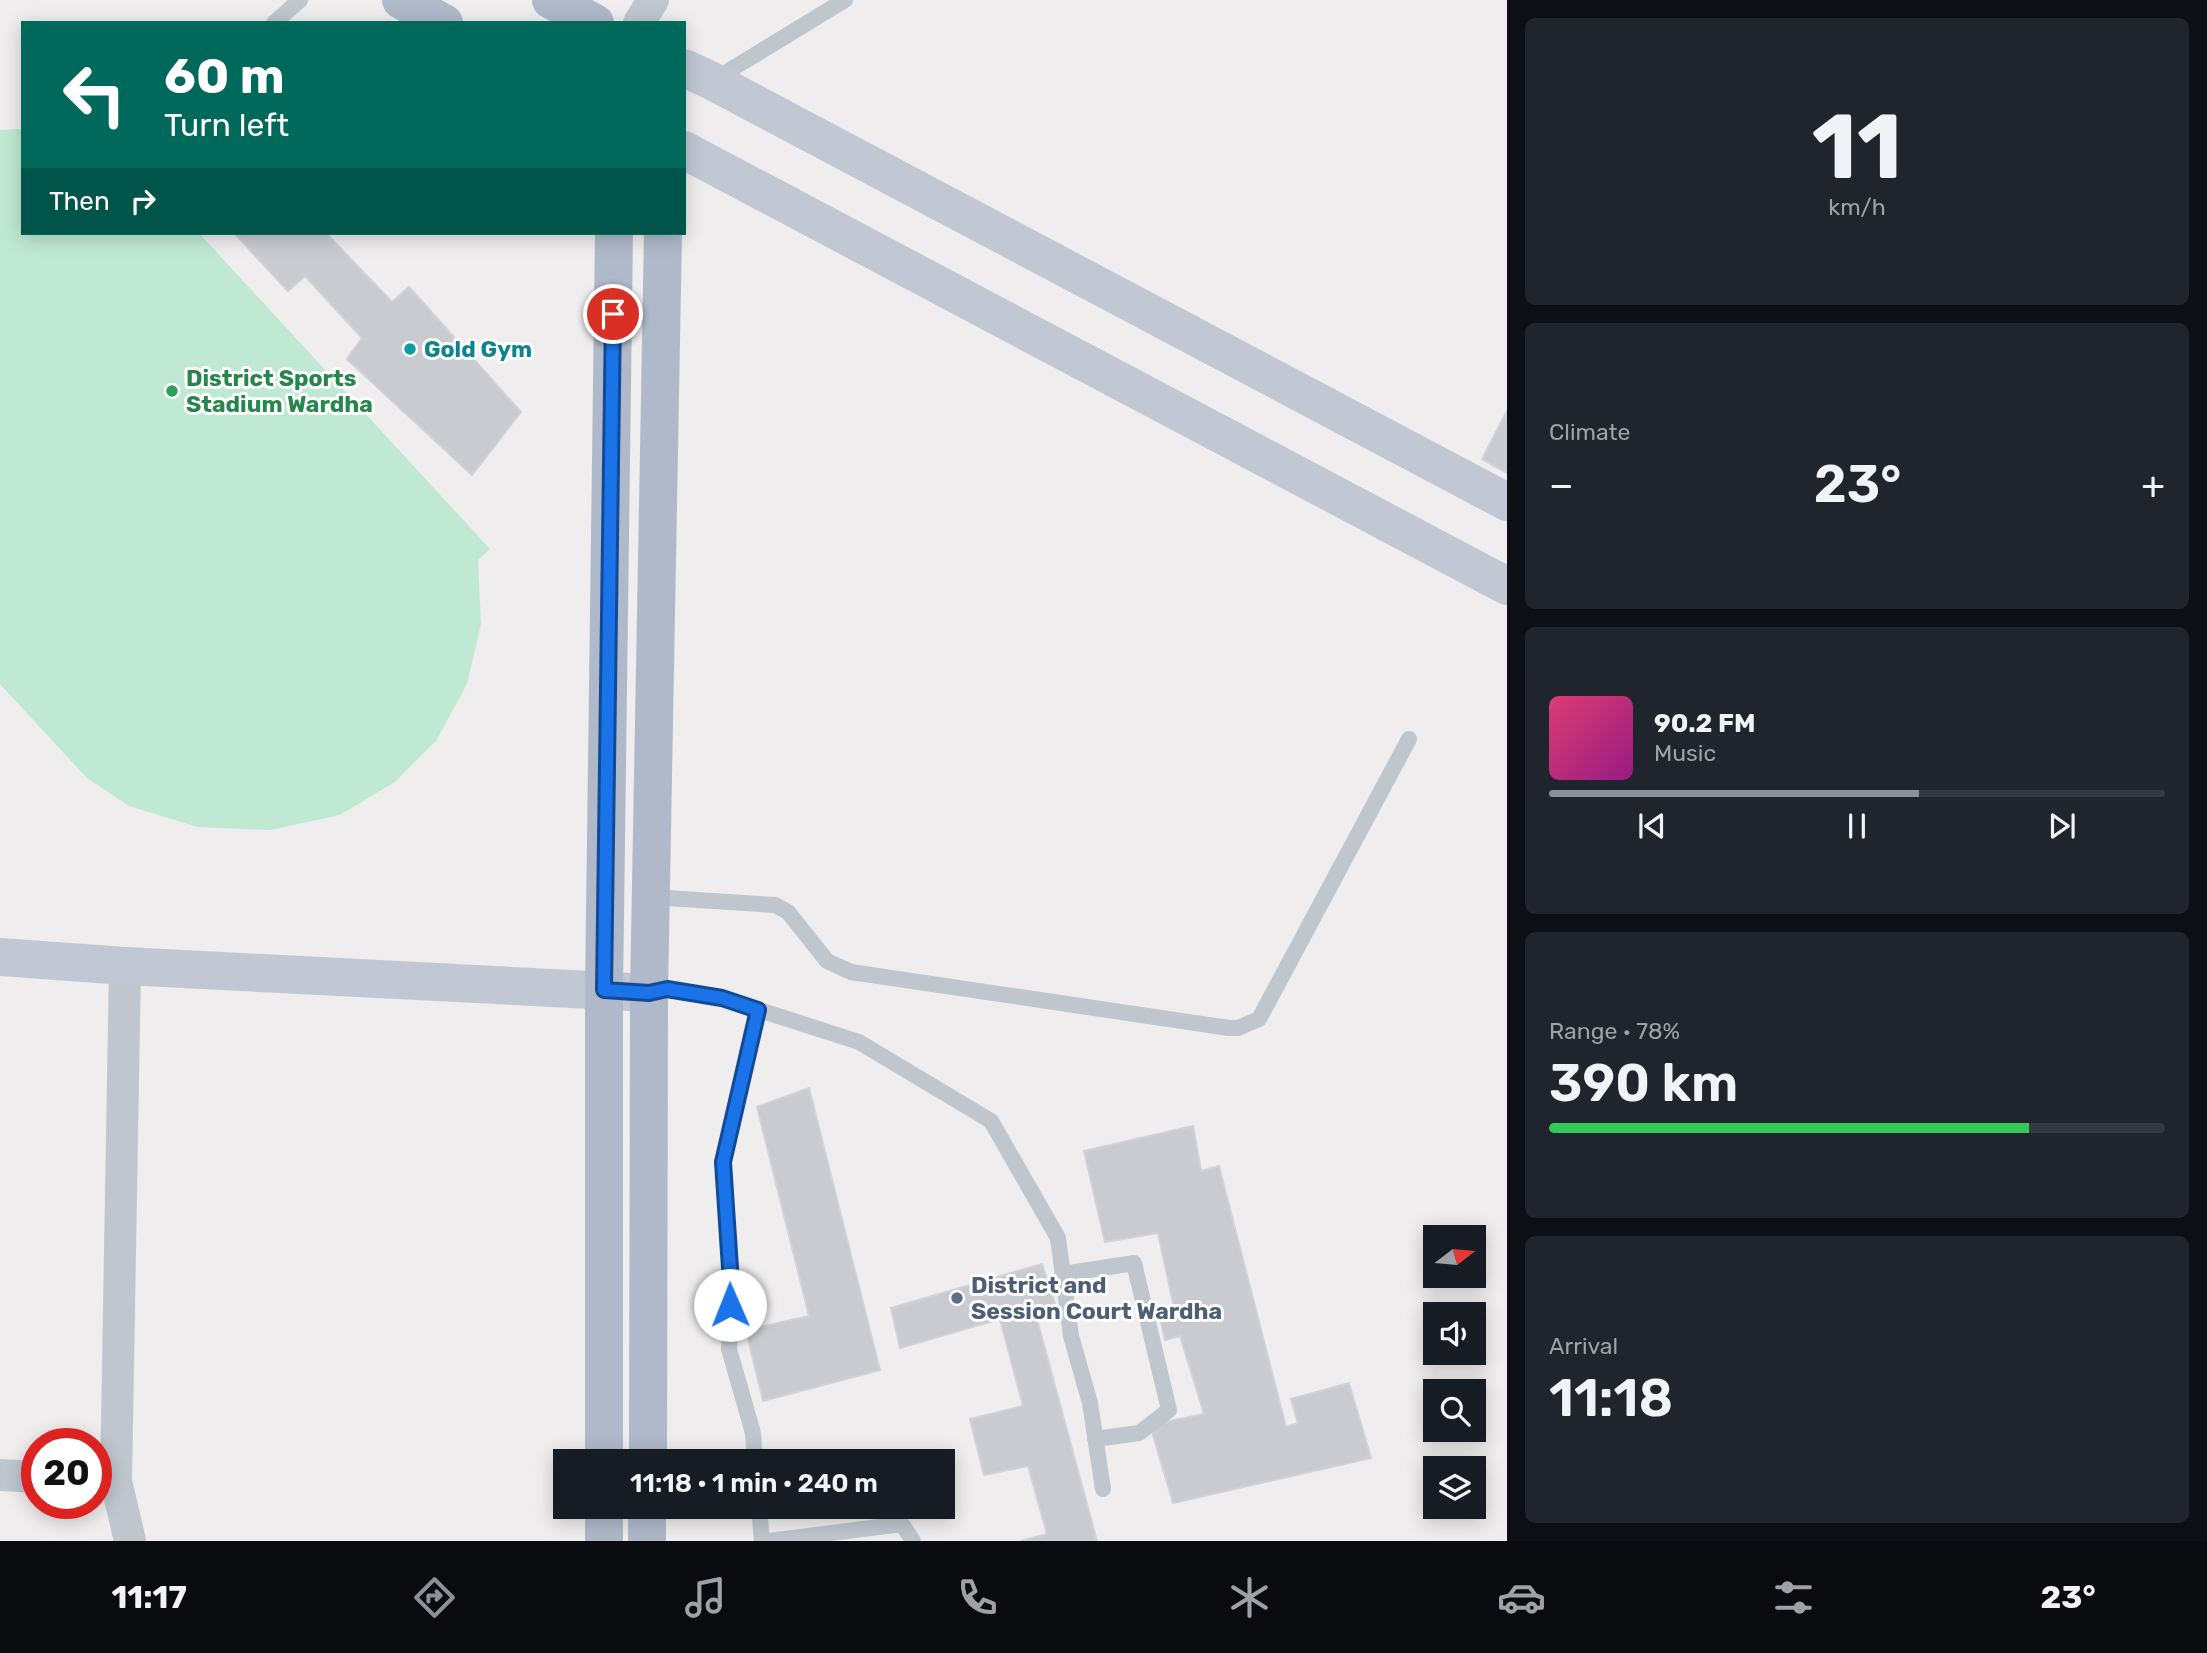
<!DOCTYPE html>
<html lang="en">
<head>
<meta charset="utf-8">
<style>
	:root { --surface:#171b24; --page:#20242c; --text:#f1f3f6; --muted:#9ea1a6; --line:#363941; --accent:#8c9099 }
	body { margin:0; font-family:Rubik,sans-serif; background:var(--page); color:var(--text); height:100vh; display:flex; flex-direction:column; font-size:26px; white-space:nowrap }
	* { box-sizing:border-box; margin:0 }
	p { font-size:23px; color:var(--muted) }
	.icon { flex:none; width:38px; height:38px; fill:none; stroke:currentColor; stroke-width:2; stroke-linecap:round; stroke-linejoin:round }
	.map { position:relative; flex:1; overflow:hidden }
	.details { display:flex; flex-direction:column; gap:18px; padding:18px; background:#0d0f14; width:700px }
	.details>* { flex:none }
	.guide { position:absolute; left:21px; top:21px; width:665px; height:214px; border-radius:0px; box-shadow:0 4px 18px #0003; background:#00695c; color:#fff; overflow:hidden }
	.needle { width:46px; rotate:74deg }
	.tools { position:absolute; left:1423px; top:1225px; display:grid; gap:14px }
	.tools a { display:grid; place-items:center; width:63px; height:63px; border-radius:0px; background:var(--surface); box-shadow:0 4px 18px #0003; font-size:35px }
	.speed { position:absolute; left:21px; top:1428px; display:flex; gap:14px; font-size:35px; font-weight:700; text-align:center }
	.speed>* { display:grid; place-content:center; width:91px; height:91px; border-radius:50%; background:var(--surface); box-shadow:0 4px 18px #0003; line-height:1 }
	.speed .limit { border:10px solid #d22; background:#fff; color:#111 }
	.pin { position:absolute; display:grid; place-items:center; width:60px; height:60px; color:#fff; margin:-30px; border:4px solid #fff; border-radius:50%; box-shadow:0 2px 7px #0007 }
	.me { position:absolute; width:77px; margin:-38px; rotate:359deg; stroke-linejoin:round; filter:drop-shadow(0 0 5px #0008) }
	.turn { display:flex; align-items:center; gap:24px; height:147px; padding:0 28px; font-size:32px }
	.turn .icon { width:91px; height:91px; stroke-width:2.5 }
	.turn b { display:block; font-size:49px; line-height:60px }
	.then { display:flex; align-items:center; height:66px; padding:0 28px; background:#0003; gap:14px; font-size:26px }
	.big { font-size:52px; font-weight:600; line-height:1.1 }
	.details .tile { flex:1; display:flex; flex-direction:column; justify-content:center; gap:10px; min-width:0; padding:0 24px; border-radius:10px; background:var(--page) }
	.details .dial { align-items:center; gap:0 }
	.dial b { font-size:91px; line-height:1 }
	.song { display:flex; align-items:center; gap:21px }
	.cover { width:84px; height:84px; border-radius:10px; background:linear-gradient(135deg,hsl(340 70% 55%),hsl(310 70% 35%)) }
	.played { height:7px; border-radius:4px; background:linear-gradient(90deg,var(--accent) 60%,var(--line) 60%) }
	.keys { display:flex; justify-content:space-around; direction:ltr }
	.heat { display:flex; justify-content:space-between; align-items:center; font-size:38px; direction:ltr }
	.charge { height:10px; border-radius:5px; background:linear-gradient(90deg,#34c759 78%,var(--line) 0) }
	.trip { position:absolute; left:553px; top:1449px; width:402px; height:70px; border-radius:0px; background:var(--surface); box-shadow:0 4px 18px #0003; font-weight:600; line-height:70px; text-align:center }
	.tab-bar { display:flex; height:112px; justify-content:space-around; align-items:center; background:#090b0e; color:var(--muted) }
	.tab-bar .icon { width:49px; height:49px }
	.tab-bar .selected { color:var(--accent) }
	.tab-bar b { font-size:32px; color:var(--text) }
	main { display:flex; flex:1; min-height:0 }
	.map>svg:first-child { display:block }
	.green { fill:#bfe9d3 }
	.building { fill:#cacbd1; stroke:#d1d2d8; stroke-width:2 }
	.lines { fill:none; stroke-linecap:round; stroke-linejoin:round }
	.lane { stroke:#bfc6ce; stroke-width:16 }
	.street { stroke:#bfc6ce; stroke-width:32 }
	.secondary { stroke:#c1c8d4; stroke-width:38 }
	.primary { stroke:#afb9c9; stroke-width:38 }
	.route-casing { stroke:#114b97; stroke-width:18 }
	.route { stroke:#1a73e8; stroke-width:12 }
	.culture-dot { fill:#0f9aa8; stroke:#fff; stroke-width:2.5 }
	.leisure-dot { fill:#2e9e5b; stroke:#fff; stroke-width:2.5 }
	.service-dot { fill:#5c6f8a; stroke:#fff; stroke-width:2.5 }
	.labels { text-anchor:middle; stroke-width:6; stroke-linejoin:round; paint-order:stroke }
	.culture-label { font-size:23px; font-weight:bold; fill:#0d838f; stroke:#fff; text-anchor:start }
	.leisure-label { font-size:23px; font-weight:bold; fill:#27864d; stroke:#fff; text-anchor:start }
	.service-label { font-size:23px; font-weight:bold; fill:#4e5e75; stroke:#fff; text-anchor:start }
</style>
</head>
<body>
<main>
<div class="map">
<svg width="1507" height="1541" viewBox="0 0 1507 1541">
	<rect width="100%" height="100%" fill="#efeded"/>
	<path class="green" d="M19 129 23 130V233H199L490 549 478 560 481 624 467 684 436 741 395 782 340 815 270 830 198 827 129 806 87 778 0 684V130Z"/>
	<path class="building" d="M234 233H326L392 302 409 287 521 412 472 475 347 359 362 338 305 276 288 291Z
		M1507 411V473L1482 459Z
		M809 1088 880 1370 763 1401 746 1330 809 1316 757 1107Z
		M1193 1126 1201 1171 1219 1166 1286 1427 1298 1423 1291 1399 1349 1383 1371 1458 1173 1503 1150 1425 1204 1414 1180 1336 1165 1340 1161 1322 1176 1317 1158 1233 1105 1242 1084 1151Z
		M1042 1264 1055 1304 1035 1312 1097 1541H1021L1047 1534 1028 1466 984 1475 970 1419 1023 1406 1000 1319 900 1348 891 1308Z"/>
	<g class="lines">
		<path class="lane" d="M274 23 300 0
			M712 81 845 0
			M651 897 775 905 788 912 827 961 851 972 1229 1028H1238L1259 1019 1409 739
			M649 993 667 989 722 998 859 1042 991 1121 1058 1238 1071 1336 1090 1403 1103 1489
			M1063 1274 1134 1263 1169 1410 1139 1433 1095 1439
			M755 1461 753 1433 729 1349 731 1283 723 1162 758 1010
			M759 1507 762 1541
			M769 1541 902 1524 913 1541"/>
		<path class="street" d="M639 23 653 0
			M125 966 116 1481 130 1541
			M0 1475 37 1477"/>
		<path class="secondary" d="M684 68 712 81 1507 502
			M684 150 1507 586
			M0 957 125 966 649 993"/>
		<path class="primary" d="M401 0 444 23
			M551 0 595 23
			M604 1461V991L614 233
			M648 1461 649 993 663 233
			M604 1541V1507
			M647 1541V1507"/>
	</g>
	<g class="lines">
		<g class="route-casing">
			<path id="route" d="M613 314 604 990 649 993 667 989 722 998 758 1010 723 1162 731 1283 730 1305"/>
		</g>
		<use href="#route" class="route"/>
	</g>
	<circle class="culture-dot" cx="410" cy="349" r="7"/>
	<circle class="leisure-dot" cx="172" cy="391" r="7"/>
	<circle class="service-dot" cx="957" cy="1298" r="7"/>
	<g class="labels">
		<g class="culture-label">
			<text x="424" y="357">Gold Gym</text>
		</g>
		<g class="leisure-label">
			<text x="186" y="386">District Sports<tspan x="186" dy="26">Stadium Wardha</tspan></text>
		</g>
		<g class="service-label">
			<text x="971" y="1293">District and<tspan x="971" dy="26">Session Court Wardha</tspan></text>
		</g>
	</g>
</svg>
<div class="tools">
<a><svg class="needle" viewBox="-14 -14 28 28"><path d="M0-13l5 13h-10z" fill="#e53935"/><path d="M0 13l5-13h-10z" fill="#9ea1a6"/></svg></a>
<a><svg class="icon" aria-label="sound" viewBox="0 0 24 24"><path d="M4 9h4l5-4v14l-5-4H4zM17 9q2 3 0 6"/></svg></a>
<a><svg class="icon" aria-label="search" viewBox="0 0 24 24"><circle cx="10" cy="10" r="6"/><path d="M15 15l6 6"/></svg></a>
<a><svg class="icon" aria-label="layers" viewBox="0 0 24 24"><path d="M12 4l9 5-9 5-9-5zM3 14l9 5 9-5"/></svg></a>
</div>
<div class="speed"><div class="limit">20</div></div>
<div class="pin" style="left:613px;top:314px;background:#d93025"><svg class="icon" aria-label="arrive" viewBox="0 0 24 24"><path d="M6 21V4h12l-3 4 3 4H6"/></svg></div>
<svg class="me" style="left:730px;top:1305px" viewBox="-20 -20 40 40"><circle r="19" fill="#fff"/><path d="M0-13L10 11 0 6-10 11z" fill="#1a73e8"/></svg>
<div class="trip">11:18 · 1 min · 240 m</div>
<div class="guide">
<div class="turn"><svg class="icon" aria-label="left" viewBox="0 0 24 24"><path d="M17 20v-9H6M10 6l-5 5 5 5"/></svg><div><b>60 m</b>Turn left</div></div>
<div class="then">Then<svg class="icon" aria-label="right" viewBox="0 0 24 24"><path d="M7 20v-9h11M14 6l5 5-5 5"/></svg></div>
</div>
</div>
<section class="details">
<div class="tile dial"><b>11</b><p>km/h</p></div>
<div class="tile"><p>Climate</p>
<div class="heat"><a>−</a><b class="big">23°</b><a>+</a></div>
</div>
<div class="tile">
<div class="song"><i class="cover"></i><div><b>90.2 FM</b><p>Music</p></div></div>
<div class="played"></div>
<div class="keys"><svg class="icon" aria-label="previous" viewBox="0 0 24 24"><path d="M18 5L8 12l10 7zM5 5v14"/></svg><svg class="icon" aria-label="pause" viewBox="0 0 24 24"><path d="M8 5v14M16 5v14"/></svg><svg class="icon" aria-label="next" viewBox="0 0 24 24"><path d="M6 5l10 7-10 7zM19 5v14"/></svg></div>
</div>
<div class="tile"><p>Range · 78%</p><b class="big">390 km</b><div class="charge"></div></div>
<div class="tile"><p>Arrival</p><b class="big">11:18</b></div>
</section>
</main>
<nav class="tab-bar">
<b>11:17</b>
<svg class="icon selected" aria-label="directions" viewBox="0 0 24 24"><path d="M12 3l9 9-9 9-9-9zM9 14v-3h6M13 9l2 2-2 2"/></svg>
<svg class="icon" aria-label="music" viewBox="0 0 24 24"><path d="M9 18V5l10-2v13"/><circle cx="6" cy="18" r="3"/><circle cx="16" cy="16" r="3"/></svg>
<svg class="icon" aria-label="phone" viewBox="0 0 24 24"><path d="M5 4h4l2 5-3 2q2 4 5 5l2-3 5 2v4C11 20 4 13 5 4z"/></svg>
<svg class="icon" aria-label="climate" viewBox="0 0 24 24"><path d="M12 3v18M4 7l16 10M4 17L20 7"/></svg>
<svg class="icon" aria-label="car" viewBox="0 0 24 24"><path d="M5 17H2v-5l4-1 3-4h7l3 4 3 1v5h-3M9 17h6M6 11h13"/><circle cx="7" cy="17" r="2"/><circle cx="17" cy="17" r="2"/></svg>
<svg class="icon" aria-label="filters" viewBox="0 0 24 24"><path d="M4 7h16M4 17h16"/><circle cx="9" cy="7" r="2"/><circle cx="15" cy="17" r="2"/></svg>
<b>23°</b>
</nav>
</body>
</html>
